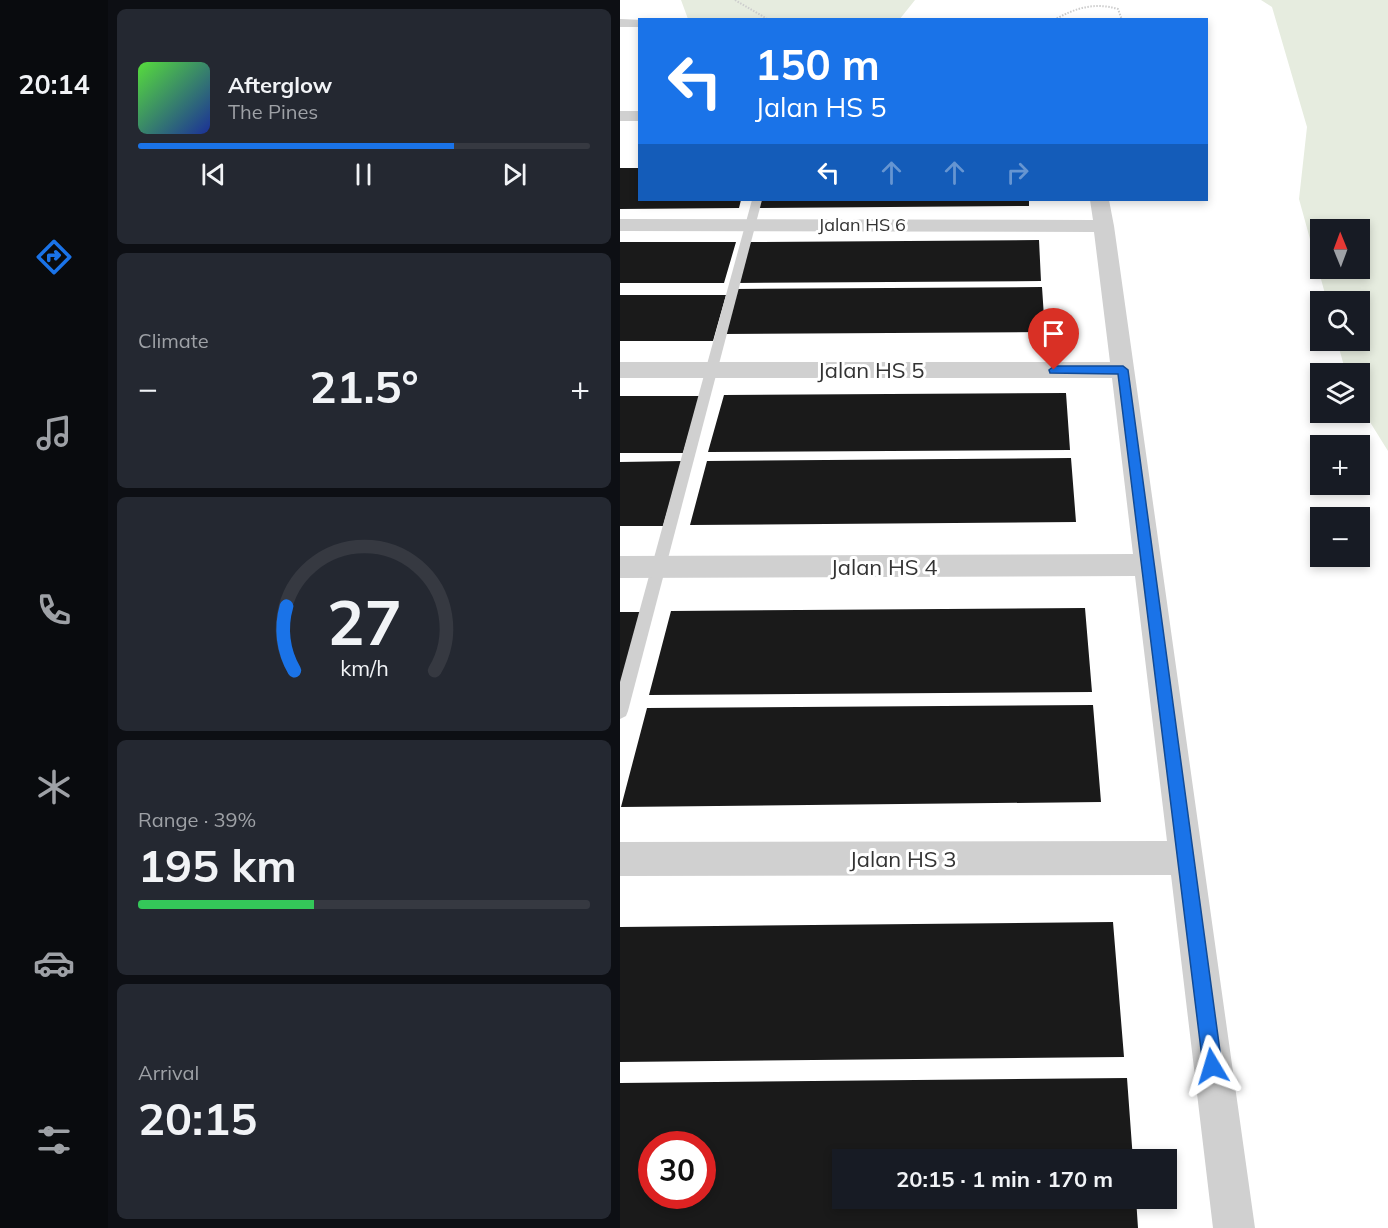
<!DOCTYPE html>
<html lang="en">
<head>
<meta charset="utf-8">
<style>
	:root { --surface:#171b24; --page:#242831; --text:#f1f3f6; --muted:#9ea1a6; --line:#363941; --accent:#1a73e8 }
	body { margin:0; font-family:Mulish,sans-serif; background:var(--page); color:var(--text); height:100vh; display:flex; flex-direction:column; font-size:22px; white-space:nowrap }
	* { box-sizing:border-box; margin:0 }
	p { font-size:20px; color:var(--muted) }
	.icon { flex:none; width:33px; height:33px; fill:none; stroke:currentColor; stroke-width:2; stroke-linecap:round; stroke-linejoin:round }
	.map { position:relative; flex:1; overflow:hidden }
	.side { display:flex; flex-direction:column; gap:9px; padding:9px; background:#0d0f14; width:512px }
	.side>* { flex:none }
	.guide { position:absolute; left:18px; top:18px; width:570px; height:183px; border-radius:0px; box-shadow:0 3px 9px #0003; background:#1a73e8; color:#fff; overflow:hidden }
	.needle { width:39px; rotate:359deg }
	.fabs { position:absolute; left:690px; top:219px; display:grid; gap:12px }
	.fabs a { display:grid; place-items:center; width:60px; height:60px; border-radius:0px; background:var(--surface); box-shadow:0 3px 9px #0003; font-size:30px }
	.speed { position:absolute; left:18px; top:1131px; display:flex; gap:12px; font-size:30px; font-weight:700; text-align:center }
	.speed>* { display:grid; place-content:center; width:78px; height:78px; border-radius:50%; background:var(--surface); box-shadow:0 3px 9px #0003; line-height:1 }
	.speed .limit { border:9px solid #d22; background:#fff; color:#111 }
	.pin { position:absolute; display:grid; place-items:center; width:51px; height:51px; color:#fff; margin:-62px -26px; border-radius:50% 50% 50% 0; rotate:-45deg; box-shadow:0 0 6px #0007 }
	.pin .icon { rotate:45deg }
	.me { position:absolute; width:66px; margin:-33px; rotate:353deg; stroke-linejoin:round; filter:drop-shadow(0 0 4px #0008) }
	.turn { display:flex; align-items:center; gap:21px; height:126px; padding:0 18px; font-size:27px }
	.turn .icon { width:78px; height:78px; stroke-width:2.5 }
	.turn b { display:block; font-size:42px; line-height:51px }
	.lanes { display:flex; align-items:center; height:57px; padding:0 18px; background:#0003; justify-content:center; gap:30px; direction:ltr }
	.lanes .off { opacity:.35 }
	.big { font-size:45px; font-weight:700; line-height:1.1 }
	.side .card { flex:1; display:flex; flex-direction:column; justify-content:center; gap:9px; min-width:0; padding:0 21px; border-radius:9px; background:var(--page) }
	.side .dial { align-items:center; gap:0 }
	.dial svg { height:156px; overflow:visible; fill:none; stroke:var(--line); stroke-width:7; stroke-linecap:round; text-anchor:middle }
	.dial text { fill:var(--text); stroke:none }
	.song { display:flex; align-items:center; gap:18px }
	.cover { width:72px; height:72px; border-radius:9px; background:linear-gradient(135deg,hsl(110 70% 55%),hsl(230 70% 35%)) }
	.played { height:6px; border-radius:3px; background:linear-gradient(90deg,var(--accent) 70%,var(--line) 70%) }
	.keys { display:flex; justify-content:space-around; direction:ltr }
	.heat { display:flex; justify-content:space-between; align-items:center; font-size:33px; direction:ltr }
	.charge { height:9px; border-radius:4px; background:linear-gradient(90deg,#34c759 39%,var(--line) 0) }
	.trip { position:absolute; left:212px; top:1149px; width:345px; height:60px; border-radius:0px; background:var(--surface); box-shadow:0 3px 9px #0003; font-weight:700; line-height:60px; text-align:center }
	main { display:flex; flex:1; min-height:0 }
	.menu { display:flex; flex-direction:column; width:108px; justify-content:space-around; align-items:center; background:#090b0e; color:var(--muted) }
	.menu .icon { width:42px; height:42px }
	.menu .on { color:var(--accent) }
	.menu b { font-size:27px; color:var(--text) }
	.map>svg:first-child { display:block }
	.green { fill:#e6ecdf; fill-rule:evenodd }
	.building { fill:#1a1a1a; fill-rule:evenodd }
	.lines { fill:none; stroke-linecap:round; stroke-linejoin:round }
	.path { stroke:#cdcdcd; stroke-width:2; stroke-dasharray:1.5 1.5; stroke-linecap:butt }
	.lane { fill:#d0d0d0; fill-rule:evenodd }
	.street { fill:#d0d0d0; fill-rule:evenodd }
	.route { fill:#1a73e8; stroke:#114b97; stroke-width:1.5 }
	.labels { text-anchor:middle; stroke-width:6; stroke-linejoin:round; paint-order:stroke }
	.far-street-label { font-size:18px; fill:#333; stroke:#fff }
	.street-label { font-size:22px; fill:#333; stroke:#fff }
</style>
</head>
<body>
<main>
<nav class="menu">
<b>20:14</b>
<svg class="icon on" aria-label="directions" viewBox="0 0 24 24"><path d="M12 3l9 9-9 9-9-9zM9 14v-3h6M13 9l2 2-2 2"/></svg>
<svg class="icon" aria-label="music" viewBox="0 0 24 24"><path d="M9 18V5l10-2v13"/><circle cx="6" cy="18" r="3"/><circle cx="16" cy="16" r="3"/></svg>
<svg class="icon" aria-label="phone" viewBox="0 0 24 24"><path d="M5 4h4l2 5-3 2q2 4 5 5l2-3 5 2v4C11 20 4 13 5 4z"/></svg>
<svg class="icon" aria-label="climate" viewBox="0 0 24 24"><path d="M12 3v18M4 7l16 10M4 17L20 7"/></svg>
<svg class="icon" aria-label="car" viewBox="0 0 24 24"><path d="M5 17H2v-5l4-1 3-4h7l3 4 3 1v5h-3M9 17h6M6 11h13"/><circle cx="7" cy="17" r="2"/><circle cx="17" cy="17" r="2"/></svg>
<svg class="icon" aria-label="filters" viewBox="0 0 24 24"><path d="M4 7h16M4 17h16"/><circle cx="9" cy="7" r="2"/><circle cx="15" cy="17" r="2"/></svg>
</nav>
<section class="side">
<div class="card">
<div class="song"><i class="cover"></i><div><b>Afterglow</b><p>The Pines</p></div></div>
<div class="played"></div>
<div class="keys"><svg class="icon" aria-label="previous" viewBox="0 0 24 24"><path d="M18 5L8 12l10 7zM5 5v14"/></svg><svg class="icon" aria-label="pause" viewBox="0 0 24 24"><path d="M8 5v14M16 5v14"/></svg><svg class="icon" aria-label="next" viewBox="0 0 24 24"><path d="M6 5l10 7-10 7zM19 5v14"/></svg></div>
</div>
<div class="card"><p>Climate</p>
<div class="heat"><a>−</a><b class="big">21.5°</b><a>+</a></div>
</div>
<div class="card dial"><svg viewBox="0 0 100 80">
<path d="M14 69A42 42 0 1 1 86 69"/>
<path d="M14 69A42 42 0 0 1 10 36" stroke="#1a73e8"/>
<text x="50" y="56" font-size="32" font-weight="700">27</text>
<text x="50" y="72" font-size="11">km/h</text>
</svg></div>
<div class="card"><p>Range · 39%</p><b class="big">195 km</b><div class="charge"></div></div>
<div class="card"><p>Arrival</p><b class="big">20:15</b></div>
</section>
<div class="map">
<svg width="769" height="1228" viewBox="0 0 769 1228">
	<rect width="100%" height="100%" fill="#fff"/>
	<path class="green" d="M61 0H295L279 20 68 19Z
		M641 0H768V451L740 406V374L726 373 717 341 740 340V302L707 301 679 199 687 127 652 7ZM700 230H740V268H700Z"/>
	<path class="building" d="M0 168H20V200H121L119 208 0 209Z
		M138 200H409V206L135 208Z
		M419 240 421 281 116 283 128 242Z
		M0 242H116L104 283H0Z
		M422 287 425 332 103 334 115 289Z
		M0 295H106L93 341H0Z
		M446 393 450 450 88 452 104 395Z
		M0 396H80L63 453H0Z
		M451 458 456 522 70 525 87 461Z
		M62 461 43 526H0V462Z
		M465 608 472 692 29 695 51 611Z
		M0 612H22L0 689Z
		M473 705 481 802 1 807 27 708Z
		M493 922 504 1057 0 1062V927Z
		M507 1078 513 1160H222V1198H516L518 1228H0V1083ZM32 1144H82V1196H32Z"/>
	<g class="lines">
		<path class="path" d="M115 0 149 20
			M434 20C455 8 474 2 498 9L502 20"/>
		<path class="lane" d="M132 200H142L8 711 6 716 0 719V682Z"/>
		<path class="street" d="M0 19 24 20H20V27H0Z
			M0 111H20V121H0Z
			M470 200H489L494 226 635 1228H593L551 875 0 876V842L547 841 515 576 0 578V556L513 554 492 378H0V362H490L474 232 0 231V219L473 220Z"/>
	</g>
	<path class="route" d="M434 366H503L508 370 602 1066 599 1073 592 1075 586 1073 583 1066 498 374 430 373 429 370Z"/>
	<g class="labels">
		<g class="far-street-label">
			<text x="242" y="231">Jalan HS 6</text>
		</g>
		<g class="street-label">
			<text x="251" y="378">Jalan HS 5</text>
			<text x="264" y="575">Jalan HS 4</text>
			<text x="283" y="867">Jalan HS 3</text>
		</g>
	</g>
</svg>
<div class="fabs">
<a><svg class="needle" viewBox="-14 -14 28 28"><path d="M0-13l5 13h-10z" fill="#e53935"/><path d="M0 13l5-13h-10z" fill="#9ea1a6"/></svg></a>
<a><svg class="icon" aria-label="search" viewBox="0 0 24 24"><circle cx="10" cy="10" r="6"/><path d="M15 15l6 6"/></svg></a>
<a><svg class="icon" aria-label="layers" viewBox="0 0 24 24"><path d="M12 4l9 5-9 5-9-5zM3 14l9 5 9-5"/></svg></a>
<a>+</a>
<a>−</a>
</div>
<div class="speed"><div class="limit">30</div></div>
<div class="pin" style="left:434px;top:370px;background:#d93025"><svg class="icon" aria-label="arrive" viewBox="0 0 24 24"><path d="M6 21V4h12l-3 4 3 4H6"/></svg></div>
<svg class="me" style="left:592px;top:1066px" viewBox="-20 -20 40 40"><path d="M0-17L14 15 0 8-14 15z" fill="#1a73e8" stroke="#fff" stroke-width="4"/></svg>
<div class="trip">20:15 · 1 min · 170 m</div>
<div class="guide">
<div class="turn"><svg class="icon" aria-label="left" viewBox="0 0 24 24"><path d="M17 20v-9H6M10 6l-5 5 5 5"/></svg><div><b>150 m</b>Jalan HS 5</div></div>
<div class="lanes"><svg class="icon" aria-label="left" viewBox="0 0 24 24"><path d="M17 20v-9H6M10 6l-5 5 5 5"/></svg><svg class="icon off" aria-label="ahead" viewBox="0 0 24 24"><path d="M12 20V5M6 11l6-6 6 6"/></svg><svg class="icon off" aria-label="ahead" viewBox="0 0 24 24"><path d="M12 20V5M6 11l6-6 6 6"/></svg><svg class="icon off" aria-label="right" viewBox="0 0 24 24"><path d="M7 20v-9h11M14 6l5 5-5 5"/></svg></div>
</div>
</div>
</main>
</body>
</html>
